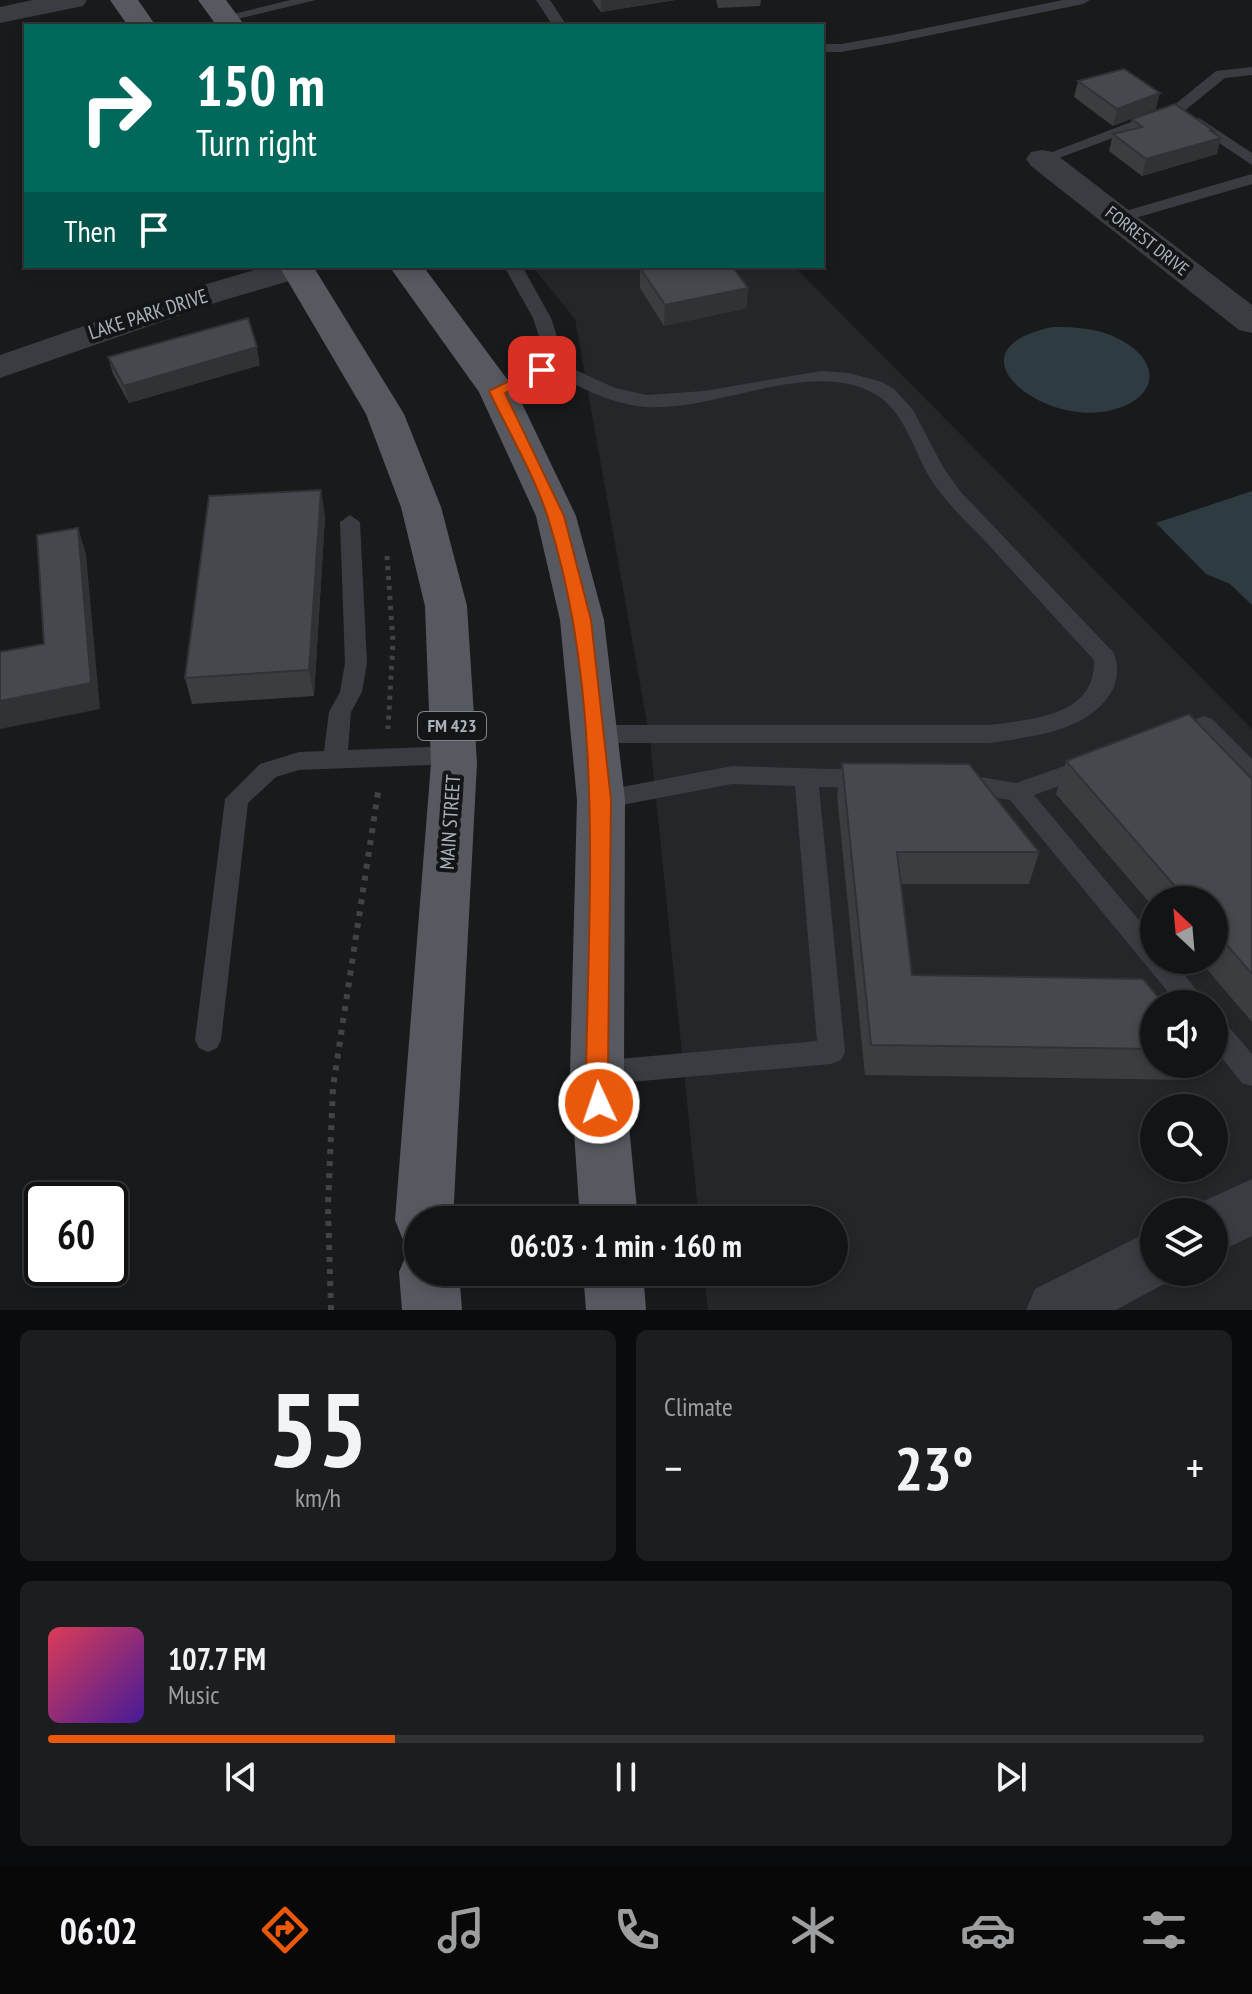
<!DOCTYPE html>
<html lang="en">
<head>
<meta charset="utf-8">
<style>
	:root { --surface:#131415; --page:#1c1d1e; --text:#f1f3f6; --muted:#9d9ea0; --line:#323334; --accent:#ea580c }
	body { margin:0; font-family:"PT Sans Narrow",sans-serif; background:var(--page); color:var(--text); height:100vh; display:flex; flex-direction:column; font-size:30px; white-space:nowrap }
	* { box-sizing:border-box; margin:0 }
	p { font-size:26px; color:var(--muted) }
	.icon { flex:none; width:44px; height:44px; fill:none; stroke:currentColor; stroke-width:2; stroke-linecap:round; stroke-linejoin:round }
	.map { position:relative; height:1310px; overflow:hidden }
	.details { display:flex; flex-direction:column; gap:20px; padding:20px; background:#0a0b0c; flex:1 }
	.details>* { flex:none }
	.guide { position:absolute; left:24px; top:24px; width:800px; height:244px; border-radius:0px; box-shadow:0 4px 12px #0003,0 0 0 2px var(--line); background:#00695c; color:#fff; overflow:hidden }
	.needle { width:52px; rotate:334deg }
	.controls { position:absolute; left:1140px; top:886px; display:grid; gap:16px }
	.controls a { display:grid; place-items:center; width:88px; height:88px; border-radius:50%; background:var(--surface); box-shadow:0 4px 12px #0003,0 0 0 2px var(--line); font-size:40px }
	.speed { position:absolute; left:24px; top:1182px; display:flex; gap:16px; font-size:40px; font-weight:700; text-align:center }
	.speed>* { display:grid; place-content:center; width:104px; height:104px; border-radius:50%; background:var(--surface); box-shadow:0 4px 12px #0003,0 0 0 2px var(--line); line-height:1 }
	.speed .limit { border:4px solid #111; border-radius:12px; background:#fff; color:#111 }
	.pin { position:absolute; display:grid; place-items:center; width:68px; height:68px; color:#fff; margin:-34px; border-radius:16px; box-shadow:0 4px 12px #0006 }
	.me { position:absolute; width:88px; margin:-44px; rotate:357deg; stroke-linejoin:round; filter:drop-shadow(0 0 6px #0008) }
	.turn { display:flex; align-items:center; gap:28px; height:168px; padding:0 40px; font-size:36px }
	.turn .icon { width:104px; height:104px; stroke-width:2.5 }
	.turn b { display:block; font-size:56px; line-height:68px }
	.then { display:flex; align-items:center; height:76px; padding:0 40px; background:#0003; gap:16px; font-size:30px }
	.big { font-size:60px; font-weight:600; line-height:1.1 }
	.details .widget { flex:1; display:flex; flex-direction:column; justify-content:center; gap:12px; min-width:0; padding:0 28px; border-radius:12px; background:var(--page) }
	.details .dial { align-items:center; gap:0 }
	.dial b { font-size:104px; line-height:1 }
	.song { display:flex; align-items:center; gap:24px }
	.cover { width:96px; height:96px; border-radius:12px; background:linear-gradient(135deg,hsl(350 70% 55%),hsl(260 70% 35%)) }
	.played { height:8px; border-radius:4px; background:linear-gradient(90deg,var(--accent) 30%,var(--line) 30%) }
	.keys { display:flex; justify-content:space-around; direction:ltr }
	.heat { display:flex; justify-content:space-between; align-items:center; font-size:44px; direction:ltr }
	.details .tiles { flex:1; display:grid; gap:20px; grid-template-columns:1fr 1fr }
	.widget:last-child { grid-column:span 2 }
	.trip { position:absolute; left:404px; top:1206px; width:444px; height:80px; border-radius:40px; background:var(--surface); box-shadow:0 4px 12px #0003,0 0 0 2px var(--line); font-weight:600; line-height:80px; text-align:center }
	.dock { display:flex; height:128px; justify-content:space-around; align-items:center; background:#080808; color:var(--muted) }
	.dock .icon { width:56px; height:56px }
	.dock .on { color:var(--accent) }
	.dock b { font-size:36px; color:var(--text) }
	.map>svg:first-child { display:block }
	.built { fill:#252629; fill-rule:evenodd }
	.water { fill:#2e3c41 }
	.lines { fill:none; stroke-linecap:round; stroke-linejoin:round }
	.path-far1 { stroke:#404448; stroke-width:5; stroke-dasharray:4 6; stroke-linecap:butt }
	.path { stroke:#404448; stroke-width:6; stroke-dasharray:5 7; stroke-linecap:butt }
	.lane { fill:#3a3c41; fill-rule:evenodd }
	.street { fill:#3a3c41; fill-rule:evenodd }
	.primary { fill:#565a60; fill-rule:evenodd }
	.wall { fill:#3b3e41 }
	.shaded-wall { fill:#303235 }
	.building { fill:#45484c; stroke:#303235; stroke-width:2 }
	.route { fill:#ea580c; stroke:#983908; stroke-width:2 }
	.labels { text-anchor:middle; stroke-width:8; stroke-linejoin:round; paint-order:stroke }
	.far-street-label { font-size:18px; fill:#abb3bc; stroke:#141517 }
	.shield { fill:#141517; stroke:#7e848a; stroke-width:2 }
	.shield-label { font-size:18px; font-weight:bold; fill:#abb3bc }
	.street-label { font-size:20px; fill:#abb3bc; stroke:#141517 }
</style>
</head>
<body>
<div class="map">
<svg width="1252" height="1310" viewBox="0 0 1252 1310">
	<rect width="100%" height="100%" fill="#191a1c"/>
	<path class="built" d="M532 266H794L1252 729V1310H708L704 1272H834V1220H699L650 740 575 319ZM1154 900H1214V960H1154ZM1154 1004H1214V1064H1154ZM1154 1108H1214V1168H1154ZM1154 1212H1214V1272H1154Z"/>
	<path class="water" d="M1053 327C1076 327 1098 328 1119 339 1165 363 1157 401 1108 411 1039 425 945 349 1053 327Z
		M1252 491V605L1230 584 1206 574 1156 523Z"/>
	<g class="lines">
		<path class="path-far1" d="M387 556 393 642 388 729"/>
		<path class="path" d="M331 1310 328 1206 333 1087 379 786"/>
		<path class="lane" d="M290 0H316L225 22 218 18Z
			M536 0H550L567 26H553Z
			M1063 0H1090L1083 4 892 43 841 52H822V44H841L892 35Z
			M1252 67V75L1225 78 1183 112 1048 162 1042 164 1034 159 1173 106 1216 71Z
			M1199 118 1252 153V165L1194 126V120Z
			M1252 174V184L1118 223 1110 218 1112 215Z
			M504 266H522L551 318 561 349 556 361 615 388 647 395 704 391 821 371 849 373 882 382 894 389 913 410 943 467 960 491 1113 652C1119 663 1118 678 1113 689 1090 732 1033 736 990 743H594L586 740 583 734 586 728 594 725H990C1033 719 1096 716 1094 660 1058 621 1022 582 987 543 969 524 949 506 934 484 913 454 906 407 869 391 806 361 715 411 647 407 612 405 580 387 550 372L504 395H490L488 391 490 387 534 367 543 349 533 318Z
			M350 515 360 522 367 663 362 692 351 712 348 750 454 746 462 749 466 755 462 761 454 764 299 770 276 777 248 803 221 1040 217 1048 208 1052 199 1048 195 1040 225 799 260 764 299 752 324 751 329 712 340 692 345 663 340 522Z
			M1204 716 1212 719 1252 759V783L1244 780 1200 736 1175 745 1167 742 1163 736 1167 730Z
			M1090 757 1098 760 1102 766 1098 772 1034 795 1154 938V960H1173L1207 1004H1178L1010 800 957 791 949 788 945 782 949 776 957 773 1016 783Z
			M732 766 867 770 875 773 879 779 875 785 867 788 819 787 845 1052 841 1060 831 1064 597 1085 587 1082 583 1073 587 1064 597 1061 817 1041 795 786 732 784 601 809 593 807 589 800 593 793 601 791Z
			M1214 1016 1223 1020 1252 1054V1086L1242 1083 1214 1048Z"/>
		<path class="street" d="M33 0H87L83 6 0 23V7Z
			M1042 150 1053 152 1252 305V333L1239 330 1031 166 1026 159 1031 152Z
			M268 266 315 268 310 275 224 300 0 378V355L200 286Z
			M1252 1179V1236L1214 1254V1212H1191L1193 1206Z
			M1154 1229V1272H1178L1175 1278 1116 1310H1026L1035 1289Z"/>
		<path class="primary" d="M110 0H138L156 26H128Z
			M198 0H226L245 26H217Z
			M279 266H313L404 414 441 507 467 606 477 763 453 1220H418V1245L403 1240 395 1220 431 763 425 606 401 507 366 414Z
			M389 266H423L516 391 576 516 604 620 625 800 624 1073 638 1220H580L570 1073 577 800 560 620 536 516 479 392Z
			M418 1247V1272H459L462 1310H402L399 1272 408 1251Z
			M583 1272H643L646 1310H586Z"/>
	</g>
	<path class="wall" d="M592 0H675L601 12Z
		M716 0H761L760 6 718 8Z
		M1078 81 1156 109 1113 126 1074 97Z
		M1132 119 1214 131 1217 154 1142 176 1109 151 1113 134 1129 130Z
		M640 268 747 308 664 326 640 288Z
		M108 357 260 365 129 403 113 374Z
		M325 516 314 696 192 704 185 678Z
		M1066 761 1252 779V1022L1199 960H1214V900H1154V908L1056 794Z
		M842 763 1039 852 1029 884H901L912 975 1154 1004V1064H1196L1188 1080 865 1075 837 795Z"/>
	<path class="shaded-wall" d="M601 0H675L601 12Z
		M1160 93 1156 109 1113 126 1117 109Z
		M1214 131 1211 141 1221 138 1217 154 1142 176 1146 159Z
		M748 288 747 308 664 326 665 305Z
		M257 347 260 365 129 403 124 386Z
		M321 490 325 516 314 696 309 670Z
		M78 528 86 554 100 709 0 729V701L91 683Z"/>
	<path class="building" d="M1124 69 1160 93 1117 109 1078 81Z
		M1175 104 1214 131H1211L1221 138 1146 159 1113 134 1142 127 1132 119Z
		M649 266H732L748 288 665 305 640 268Z
		M248 318 257 347 124 386 108 357Z
		M321 490 309 670 185 678 209 496Z
		M78 528 91 683 0 701V652L44 644 37 535Z
		M1189 714 1252 779V974L1214 930V900H1187L1066 761Z
		M842 763 969 764 1039 852H897L912 975 1143 979 1164 1004H1154V1049L871 1045Z"/>
	<path class="route" d="M542 365 550 370 548 373 505 393 564 516 591 620 611 800 608 1073 611 1103 607 1110 599 1113 591 1110 586 1073C589 891 604 694 548 518 535 476 508 431 489 391Z"/>
	<g class="labels">
		<g class="far-street-label">
			<text transform="translate(1147 241) rotate(38)" y="6">FORREST DRIVE</text>
		</g>
		<rect class="shield" x="418" y="712" width="68" height="28" rx="6"/>
		<g class="shield-label">
			<text x="452" y="732">FM 423</text>
		</g>
		<g class="street-label">
			<text transform="translate(148 314) rotate(-18)" y="7">LAKE PARK DRIVE</text>
			<text transform="translate(450 822) rotate(-86)" y="7">MAIN STREET</text>
		</g>
	</g>
</svg>
<div class="controls">
<a><svg class="needle" viewBox="-14 -14 28 28"><path d="M0-13l5 13h-10z" fill="#e53935"/><path d="M0 13l5-13h-10z" fill="#9d9ea0"/></svg></a>
<a><svg class="icon" aria-label="sound" viewBox="0 0 24 24"><path d="M4 9h4l5-4v14l-5-4H4zM17 9q2 3 0 6"/></svg></a>
<a><svg class="icon" aria-label="search" viewBox="0 0 24 24"><circle cx="10" cy="10" r="6"/><path d="M15 15l6 6"/></svg></a>
<a><svg class="icon" aria-label="layers" viewBox="0 0 24 24"><path d="M12 4l9 5-9 5-9-5zM3 14l9 5 9-5"/></svg></a>
</div>
<div class="speed"><div class="limit">60</div></div>
<div class="pin" style="left:542px;top:370px;background:#d93025"><svg class="icon" aria-label="arrive" viewBox="0 0 24 24"><path d="M6 21V4h12l-3 4 3 4H6"/></svg></div>
<svg class="me" style="left:599px;top:1103px" viewBox="-20 -20 40 40"><circle r="17" fill="#ea580c" stroke="#fff" stroke-width="3"/><path d="M0-11L8 9 0 5-8 9z" fill="#fff"/></svg>
<div class="trip">06:03 · 1 min · 160 m</div>
<div class="guide">
<div class="turn"><svg class="icon" aria-label="right" viewBox="0 0 24 24"><path d="M7 20v-9h11M14 6l5 5-5 5"/></svg><div><b>150 m</b>Turn right</div></div>
<div class="then">Then<svg class="icon" aria-label="arrive" viewBox="0 0 24 24"><path d="M6 21V4h12l-3 4 3 4H6"/></svg></div>
</div>
</div>
<section class="details">
<div class="tiles">
<div class="widget dial"><b>55</b><p>km/h</p></div>
<div class="widget"><p>Climate</p>
<div class="heat"><a>−</a><b class="big">23°</b><a>+</a></div>
</div>
<div class="widget">
<div class="song"><i class="cover"></i><div><b>107.7 FM</b><p>Music</p></div></div>
<div class="played"></div>
<div class="keys"><svg class="icon" aria-label="previous" viewBox="0 0 24 24"><path d="M18 5L8 12l10 7zM5 5v14"/></svg><svg class="icon" aria-label="pause" viewBox="0 0 24 24"><path d="M8 5v14M16 5v14"/></svg><svg class="icon" aria-label="next" viewBox="0 0 24 24"><path d="M6 5l10 7-10 7zM19 5v14"/></svg></div>
</div>
</div>
</section>
<nav class="dock">
<b>06:02</b>
<svg class="icon on" aria-label="directions" viewBox="0 0 24 24"><path d="M12 3l9 9-9 9-9-9zM9 14v-3h6M13 9l2 2-2 2"/></svg>
<svg class="icon" aria-label="music" viewBox="0 0 24 24"><path d="M9 18V5l10-2v13"/><circle cx="6" cy="18" r="3"/><circle cx="16" cy="16" r="3"/></svg>
<svg class="icon" aria-label="phone" viewBox="0 0 24 24"><path d="M5 4h4l2 5-3 2q2 4 5 5l2-3 5 2v4C11 20 4 13 5 4z"/></svg>
<svg class="icon" aria-label="climate" viewBox="0 0 24 24"><path d="M12 3v18M4 7l16 10M4 17L20 7"/></svg>
<svg class="icon" aria-label="car" viewBox="0 0 24 24"><path d="M5 17H2v-5l4-1 3-4h7l3 4 3 1v5h-3M9 17h6M6 11h13"/><circle cx="7" cy="17" r="2"/><circle cx="17" cy="17" r="2"/></svg>
<svg class="icon" aria-label="filters" viewBox="0 0 24 24"><path d="M4 7h16M4 17h16"/><circle cx="9" cy="7" r="2"/><circle cx="15" cy="17" r="2"/></svg>
</nav>
</body>
</html>
